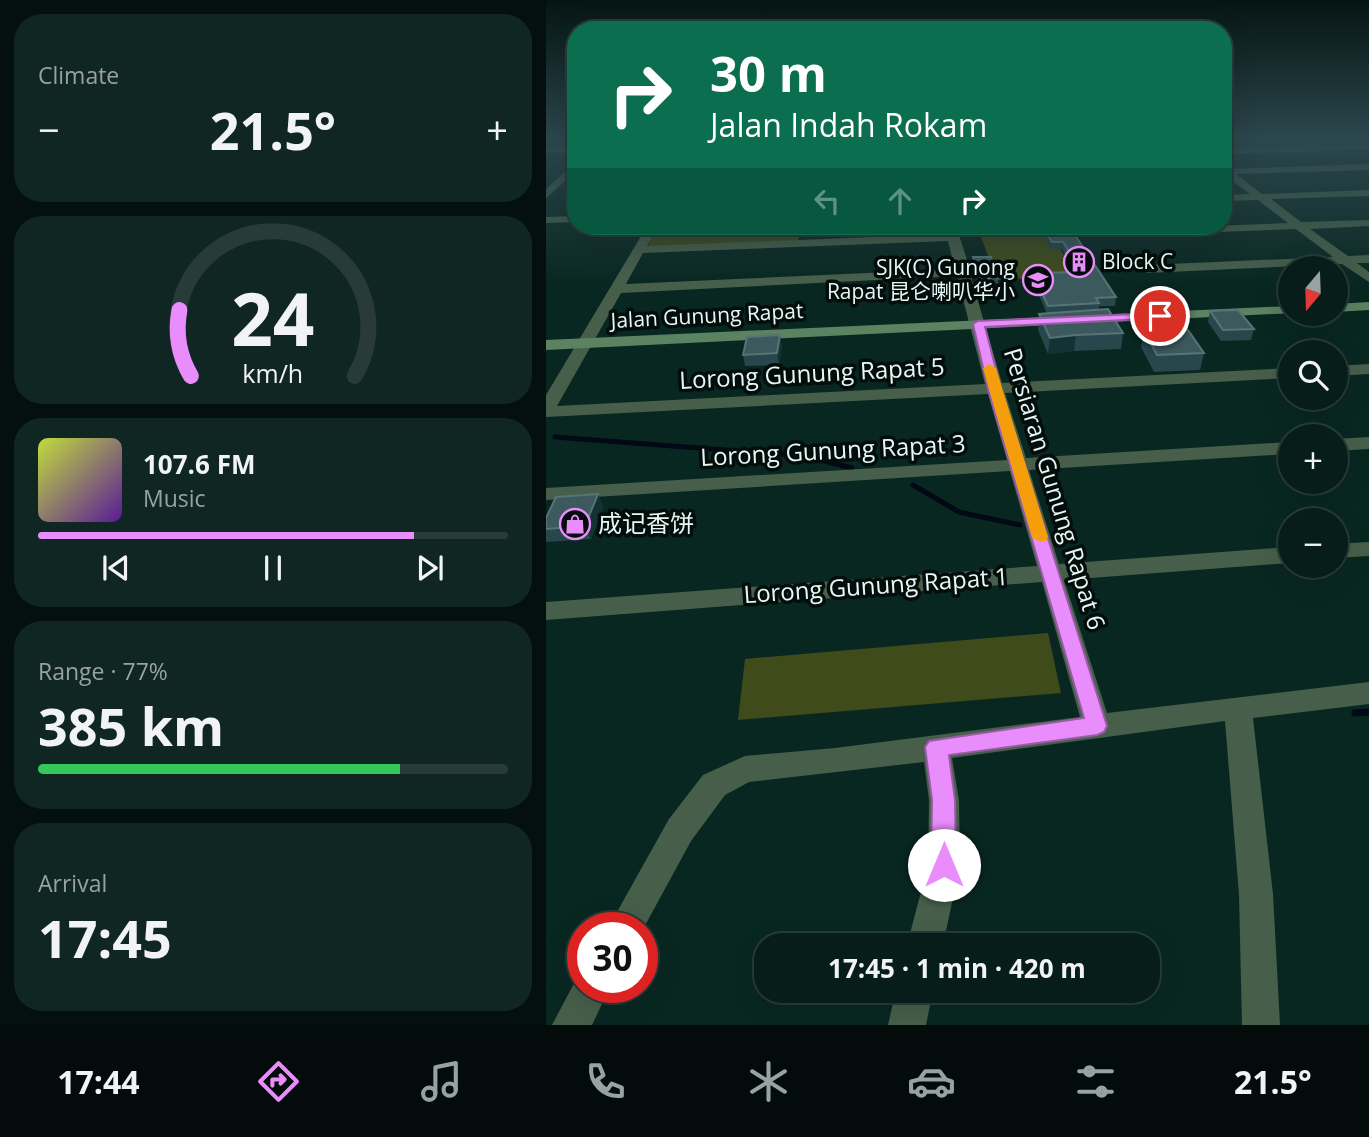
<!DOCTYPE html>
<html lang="en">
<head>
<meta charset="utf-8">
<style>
	:root { --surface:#071d19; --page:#102622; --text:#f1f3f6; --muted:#98a2a2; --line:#283b38; --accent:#ea8dfc }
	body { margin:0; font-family:"Open Sans","Noto Sans SC",sans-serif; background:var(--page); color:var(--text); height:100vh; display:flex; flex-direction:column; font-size:26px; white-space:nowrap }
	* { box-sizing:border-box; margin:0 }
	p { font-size:23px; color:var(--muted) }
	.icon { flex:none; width:38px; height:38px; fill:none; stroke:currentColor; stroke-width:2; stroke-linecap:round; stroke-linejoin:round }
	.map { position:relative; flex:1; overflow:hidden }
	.details { display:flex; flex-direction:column; gap:14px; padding:14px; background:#04100e; width:546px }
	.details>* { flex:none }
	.banner { position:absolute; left:21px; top:21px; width:665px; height:214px; border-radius:28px; box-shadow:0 7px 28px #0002,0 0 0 2px var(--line); background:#0b6e4f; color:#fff; overflow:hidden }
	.needle { width:46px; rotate:199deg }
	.controls { position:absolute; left:732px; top:256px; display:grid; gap:14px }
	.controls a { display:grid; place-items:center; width:70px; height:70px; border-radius:50%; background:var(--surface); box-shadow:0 7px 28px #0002,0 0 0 2px var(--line); font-size:35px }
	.speed { position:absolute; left:21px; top:912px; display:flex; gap:14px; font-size:35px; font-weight:700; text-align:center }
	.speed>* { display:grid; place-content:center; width:91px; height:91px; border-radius:50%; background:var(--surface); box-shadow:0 7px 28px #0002,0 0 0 2px var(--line); line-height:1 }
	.speed .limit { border:10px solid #d22; background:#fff; color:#111 }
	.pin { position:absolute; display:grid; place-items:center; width:60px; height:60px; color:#fff; margin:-30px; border:4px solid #fff; border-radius:50%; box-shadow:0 2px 7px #0007 }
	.me { position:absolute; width:77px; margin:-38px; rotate:0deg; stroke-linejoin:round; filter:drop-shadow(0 0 5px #0008) }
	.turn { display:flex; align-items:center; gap:24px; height:147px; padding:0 28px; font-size:32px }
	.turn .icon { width:91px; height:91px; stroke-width:2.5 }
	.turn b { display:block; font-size:49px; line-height:60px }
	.lanes { display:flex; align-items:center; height:66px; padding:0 28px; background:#0003; justify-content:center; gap:35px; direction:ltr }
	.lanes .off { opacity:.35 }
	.big { font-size:52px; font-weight:700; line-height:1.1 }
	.details .widget { flex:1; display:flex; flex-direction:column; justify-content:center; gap:10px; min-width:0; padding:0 24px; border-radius:28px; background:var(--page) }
	.details .dial { align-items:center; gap:0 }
	.dial svg { height:182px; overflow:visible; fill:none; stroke:var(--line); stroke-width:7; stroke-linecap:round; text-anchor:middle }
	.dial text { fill:var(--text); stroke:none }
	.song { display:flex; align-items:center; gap:21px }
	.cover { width:84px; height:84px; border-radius:10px; background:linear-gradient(135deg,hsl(70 70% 55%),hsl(270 70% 35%)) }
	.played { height:7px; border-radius:4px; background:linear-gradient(90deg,var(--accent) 80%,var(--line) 80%) }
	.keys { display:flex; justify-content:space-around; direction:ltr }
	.heat { display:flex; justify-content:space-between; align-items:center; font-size:38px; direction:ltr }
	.charge { height:10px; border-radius:5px; background:linear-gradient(90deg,#34c759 77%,var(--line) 0) }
	.trip { position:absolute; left:208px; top:933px; width:406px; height:70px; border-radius:28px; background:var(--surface); box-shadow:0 7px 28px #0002,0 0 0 2px var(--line); font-weight:700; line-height:70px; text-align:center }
	.tab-bar { display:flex; height:112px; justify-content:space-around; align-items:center; background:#030c0a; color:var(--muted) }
	.tab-bar .icon { width:49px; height:49px }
	.tab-bar .selected { color:var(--accent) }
	.tab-bar b { font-size:32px; color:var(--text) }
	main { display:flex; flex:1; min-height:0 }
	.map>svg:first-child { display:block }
	.green { fill:#404b1b }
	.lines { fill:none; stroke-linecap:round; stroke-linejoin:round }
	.stream-far1 { stroke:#000915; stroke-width:5 }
	.stream { stroke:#000915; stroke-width:7 }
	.street { fill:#475f4a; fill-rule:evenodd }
	.secondary { fill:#5b8261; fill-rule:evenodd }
	.wall { fill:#27474c }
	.shaded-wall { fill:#133233 }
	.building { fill:#3c5a5e; stroke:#577375; stroke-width:2 }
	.route { fill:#ea8dfc; stroke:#985ca4; stroke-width:2 }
	.slow { fill:#f59e0b }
	.labels { text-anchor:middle; stroke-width:7; stroke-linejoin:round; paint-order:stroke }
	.far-poi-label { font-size:21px; fill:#e7f8f3; stroke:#030d0b; text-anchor:start }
	.far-street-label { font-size:21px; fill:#e7f8f3; stroke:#030d0b }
	.street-label { font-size:24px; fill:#e7f8f3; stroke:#030d0b }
	.poi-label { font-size:24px; fill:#e7f8f3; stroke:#030d0b; text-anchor:start }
</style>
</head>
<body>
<main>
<section class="details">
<div class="widget"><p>Climate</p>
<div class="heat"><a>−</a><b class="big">21.5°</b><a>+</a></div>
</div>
<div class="widget dial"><svg viewBox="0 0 100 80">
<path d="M14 69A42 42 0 1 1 86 69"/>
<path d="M14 69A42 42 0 0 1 9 40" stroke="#ea8dfc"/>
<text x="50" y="56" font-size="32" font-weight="700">24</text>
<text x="50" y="72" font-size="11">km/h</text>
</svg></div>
<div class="widget">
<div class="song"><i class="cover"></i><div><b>107.6 FM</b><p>Music</p></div></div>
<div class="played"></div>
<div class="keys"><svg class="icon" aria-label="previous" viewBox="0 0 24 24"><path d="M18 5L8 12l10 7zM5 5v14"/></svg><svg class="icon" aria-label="pause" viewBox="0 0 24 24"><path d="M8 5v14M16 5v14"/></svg><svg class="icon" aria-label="next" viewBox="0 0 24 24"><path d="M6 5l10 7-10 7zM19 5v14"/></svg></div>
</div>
<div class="widget"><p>Range · 77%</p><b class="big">385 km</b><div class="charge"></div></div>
<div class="widget"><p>Arrival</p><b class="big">17:45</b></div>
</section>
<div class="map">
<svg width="823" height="1025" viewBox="0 0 823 1025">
	<rect width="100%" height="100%" fill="#092721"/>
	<path class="green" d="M113 226H255L252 242 101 247Z
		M431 226H500L531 276 451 280Z
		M502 633 515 693 192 720 199 659Z"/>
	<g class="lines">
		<path class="stream-far1" d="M9 437 259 456 306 468
			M367 485 413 512 474 525"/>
		<path class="stream" d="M809 713 823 712"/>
		<path class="street" d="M823 144V150L677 154V148Z
			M30 146V152L0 153V147Z
			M30 162V171L0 198V189Z
			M823 164V170L690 174 716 194 823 190V196L725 199 755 222 823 220V226L764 229 802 256 823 255V263H811L823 272V282L796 264 600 273 594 269 600 265 787 257 750 229 538 237 532 234 538 231 742 223 712 200 677 201V195L704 194 677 174V166L683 169Z
			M30 216V222L0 223V217Z
			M101 226H113L101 246 400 234 398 226H410L425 272 424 274 456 383 744 368V378L459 393 480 458 744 442V454L483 470 513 564 744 547V563L518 580 561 713 823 682V704L707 718 727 894 734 1025H696L693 894 679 721 406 758 413 800 414 865 397 945H361L382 865 383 800 378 762 203 782 179 795 145 841 96 931V928H62L123 819 157 775 199 756 289 748 534 717 496 582 0 620V602L491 566 464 471 0 500V488L461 460 442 394 0 417V395ZM402 241 409 269 80 284 97 253ZM411 276 439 384 11 406 75 293Z
			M823 364V374L789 376V366Z
			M823 437V449L789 451V439Z
			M823 542V556L789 558V544Z
			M37 972V987H64L46 1025H6L33 974Z
			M350 990H387L380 1025H342Z"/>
		<path class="secondary" d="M823 302V310L789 312V304Z
			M744 306V313H748L0 350V340Z"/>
	</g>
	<path class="wall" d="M491 226H523L570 297 569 306H553V310L577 333 575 349 528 351 502 354 492 330 493 314H501L487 281V273L529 272 516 249 505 250Z
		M427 257 452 278V290L434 291 427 269Z
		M664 311 708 329 705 340 675 341 662 322Z
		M598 331 658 353 654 370 608 372 595 347Z
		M236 346 233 365 199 366 197 355Z
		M52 494 57 507 45 539 0 542V518Z"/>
	<path class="shaded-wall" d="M234 335 236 346 233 365 231 353Z
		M530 335 528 351 502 354 504 338Z
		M52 494 57 507 45 539 39 526Z"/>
	<path class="building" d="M496 226H523L570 297 550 298 553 303 502 306 487 273 535 272 517 242H506Z
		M427 257H445L452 278 434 279Z
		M562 309 577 333 530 335 504 338 493 314Z
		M692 310 708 329 677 330 664 311Z
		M642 330 658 353 611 355 598 331Z
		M234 335 231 353 197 355 201 337Z
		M52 494 39 526 0 529V518L10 497Z"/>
	<linearGradient id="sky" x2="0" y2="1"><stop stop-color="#051512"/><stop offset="0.49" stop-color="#2c474e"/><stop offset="1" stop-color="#2c474e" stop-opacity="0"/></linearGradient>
	<rect width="823" height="285" fill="url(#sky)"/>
	<path class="route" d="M614 313 619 316 618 318 439 327 455 389 561 726 558 732 551 735 403 755 409 800 410 865 407 874 398 877 389 874 385 865 386 800 379 747 383 741 538 718 442 389 427 324 432 321Z"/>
	<path class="slow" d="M443 364 450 368 502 537 500 541 494 542 486 537 437 368Z"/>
	<defs>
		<g id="building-ring" transform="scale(1.575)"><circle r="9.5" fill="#030d0b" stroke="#ea8dfc" stroke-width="1.5"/><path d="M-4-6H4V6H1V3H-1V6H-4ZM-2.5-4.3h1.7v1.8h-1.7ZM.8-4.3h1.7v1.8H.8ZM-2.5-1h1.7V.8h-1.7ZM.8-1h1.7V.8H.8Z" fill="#ea8dfc"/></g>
		<g id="school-ring" transform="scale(1.575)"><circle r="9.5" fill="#030d0b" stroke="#ea8dfc" stroke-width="1.5"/><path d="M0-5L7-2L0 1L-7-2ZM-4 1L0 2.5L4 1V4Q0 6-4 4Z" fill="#ea8dfc"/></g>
		<g id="shop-ring" transform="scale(1.575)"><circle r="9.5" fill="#030d0b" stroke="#ea8dfc" stroke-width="1.5"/><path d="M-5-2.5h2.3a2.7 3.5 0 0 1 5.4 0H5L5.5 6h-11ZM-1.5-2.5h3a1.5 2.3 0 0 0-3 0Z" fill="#ea8dfc"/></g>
	</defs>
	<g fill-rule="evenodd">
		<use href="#building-ring" x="533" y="262"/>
		<use href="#school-ring" x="492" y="280"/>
		<use href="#shop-ring" x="29" y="524"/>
	</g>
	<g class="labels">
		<g class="far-poi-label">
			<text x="556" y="269">Block C</text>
			<text x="469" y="275" text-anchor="end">SJK(C) Gunong<tspan x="469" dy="24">Rapat 昆仑喇叭华小</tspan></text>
		</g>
		<g class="far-street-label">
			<text transform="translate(161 316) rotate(-3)" y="7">Jalan Gunung Rapat</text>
		</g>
		<g class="street-label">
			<text transform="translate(266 374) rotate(-3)" y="8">Lorong Gunung Rapat 5</text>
			<text transform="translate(287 451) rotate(-3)" y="8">Lorong Gunung Rapat 3</text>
			<text transform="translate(508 489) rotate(73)" y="8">Persiaran Gunung Rapat 6</text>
			<text transform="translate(330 586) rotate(-4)" y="8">Lorong Gunung Rapat 1</text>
		</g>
		<g class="poi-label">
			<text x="52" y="532">成记香饼</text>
		</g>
	</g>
</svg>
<div class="controls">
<a><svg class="needle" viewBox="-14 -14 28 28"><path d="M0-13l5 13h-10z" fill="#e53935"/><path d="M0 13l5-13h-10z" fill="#98a2a2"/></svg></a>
<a><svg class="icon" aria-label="search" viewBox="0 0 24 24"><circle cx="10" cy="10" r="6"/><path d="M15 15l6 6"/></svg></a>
<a>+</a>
<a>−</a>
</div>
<div class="speed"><div class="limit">30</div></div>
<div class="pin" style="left:614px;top:316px;background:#d93025"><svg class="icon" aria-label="arrive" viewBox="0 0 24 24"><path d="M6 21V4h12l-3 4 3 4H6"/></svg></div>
<svg class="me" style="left:398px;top:865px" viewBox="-20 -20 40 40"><circle r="19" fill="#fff"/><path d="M0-13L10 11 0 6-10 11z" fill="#ea8dfc"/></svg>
<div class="trip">17:45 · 1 min · 420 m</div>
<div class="banner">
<div class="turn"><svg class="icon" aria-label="right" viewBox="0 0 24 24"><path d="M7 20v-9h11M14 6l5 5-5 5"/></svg><div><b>30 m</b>Jalan Indah Rokam</div></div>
<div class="lanes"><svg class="icon off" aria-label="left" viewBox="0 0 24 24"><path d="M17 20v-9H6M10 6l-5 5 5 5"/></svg><svg class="icon off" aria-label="ahead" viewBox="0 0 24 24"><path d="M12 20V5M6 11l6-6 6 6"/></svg><svg class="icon" aria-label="right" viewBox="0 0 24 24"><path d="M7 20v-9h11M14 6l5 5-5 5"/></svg></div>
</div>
</div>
</main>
<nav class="tab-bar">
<b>17:44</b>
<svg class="icon selected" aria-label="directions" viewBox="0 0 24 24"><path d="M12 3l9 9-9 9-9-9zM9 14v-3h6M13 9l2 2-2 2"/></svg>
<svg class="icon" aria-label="music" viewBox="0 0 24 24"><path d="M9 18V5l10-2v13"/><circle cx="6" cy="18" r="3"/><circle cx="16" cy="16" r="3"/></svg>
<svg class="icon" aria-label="phone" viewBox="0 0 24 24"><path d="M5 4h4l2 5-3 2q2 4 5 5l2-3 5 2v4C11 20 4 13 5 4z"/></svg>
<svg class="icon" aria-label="climate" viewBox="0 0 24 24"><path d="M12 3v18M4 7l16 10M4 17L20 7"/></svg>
<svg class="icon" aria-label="car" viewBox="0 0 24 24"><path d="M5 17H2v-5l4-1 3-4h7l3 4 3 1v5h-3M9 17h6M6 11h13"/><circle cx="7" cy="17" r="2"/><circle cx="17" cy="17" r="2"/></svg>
<svg class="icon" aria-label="filters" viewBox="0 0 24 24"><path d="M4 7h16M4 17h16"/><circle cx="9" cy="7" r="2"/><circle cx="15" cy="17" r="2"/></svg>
<b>21.5°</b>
</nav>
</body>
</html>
